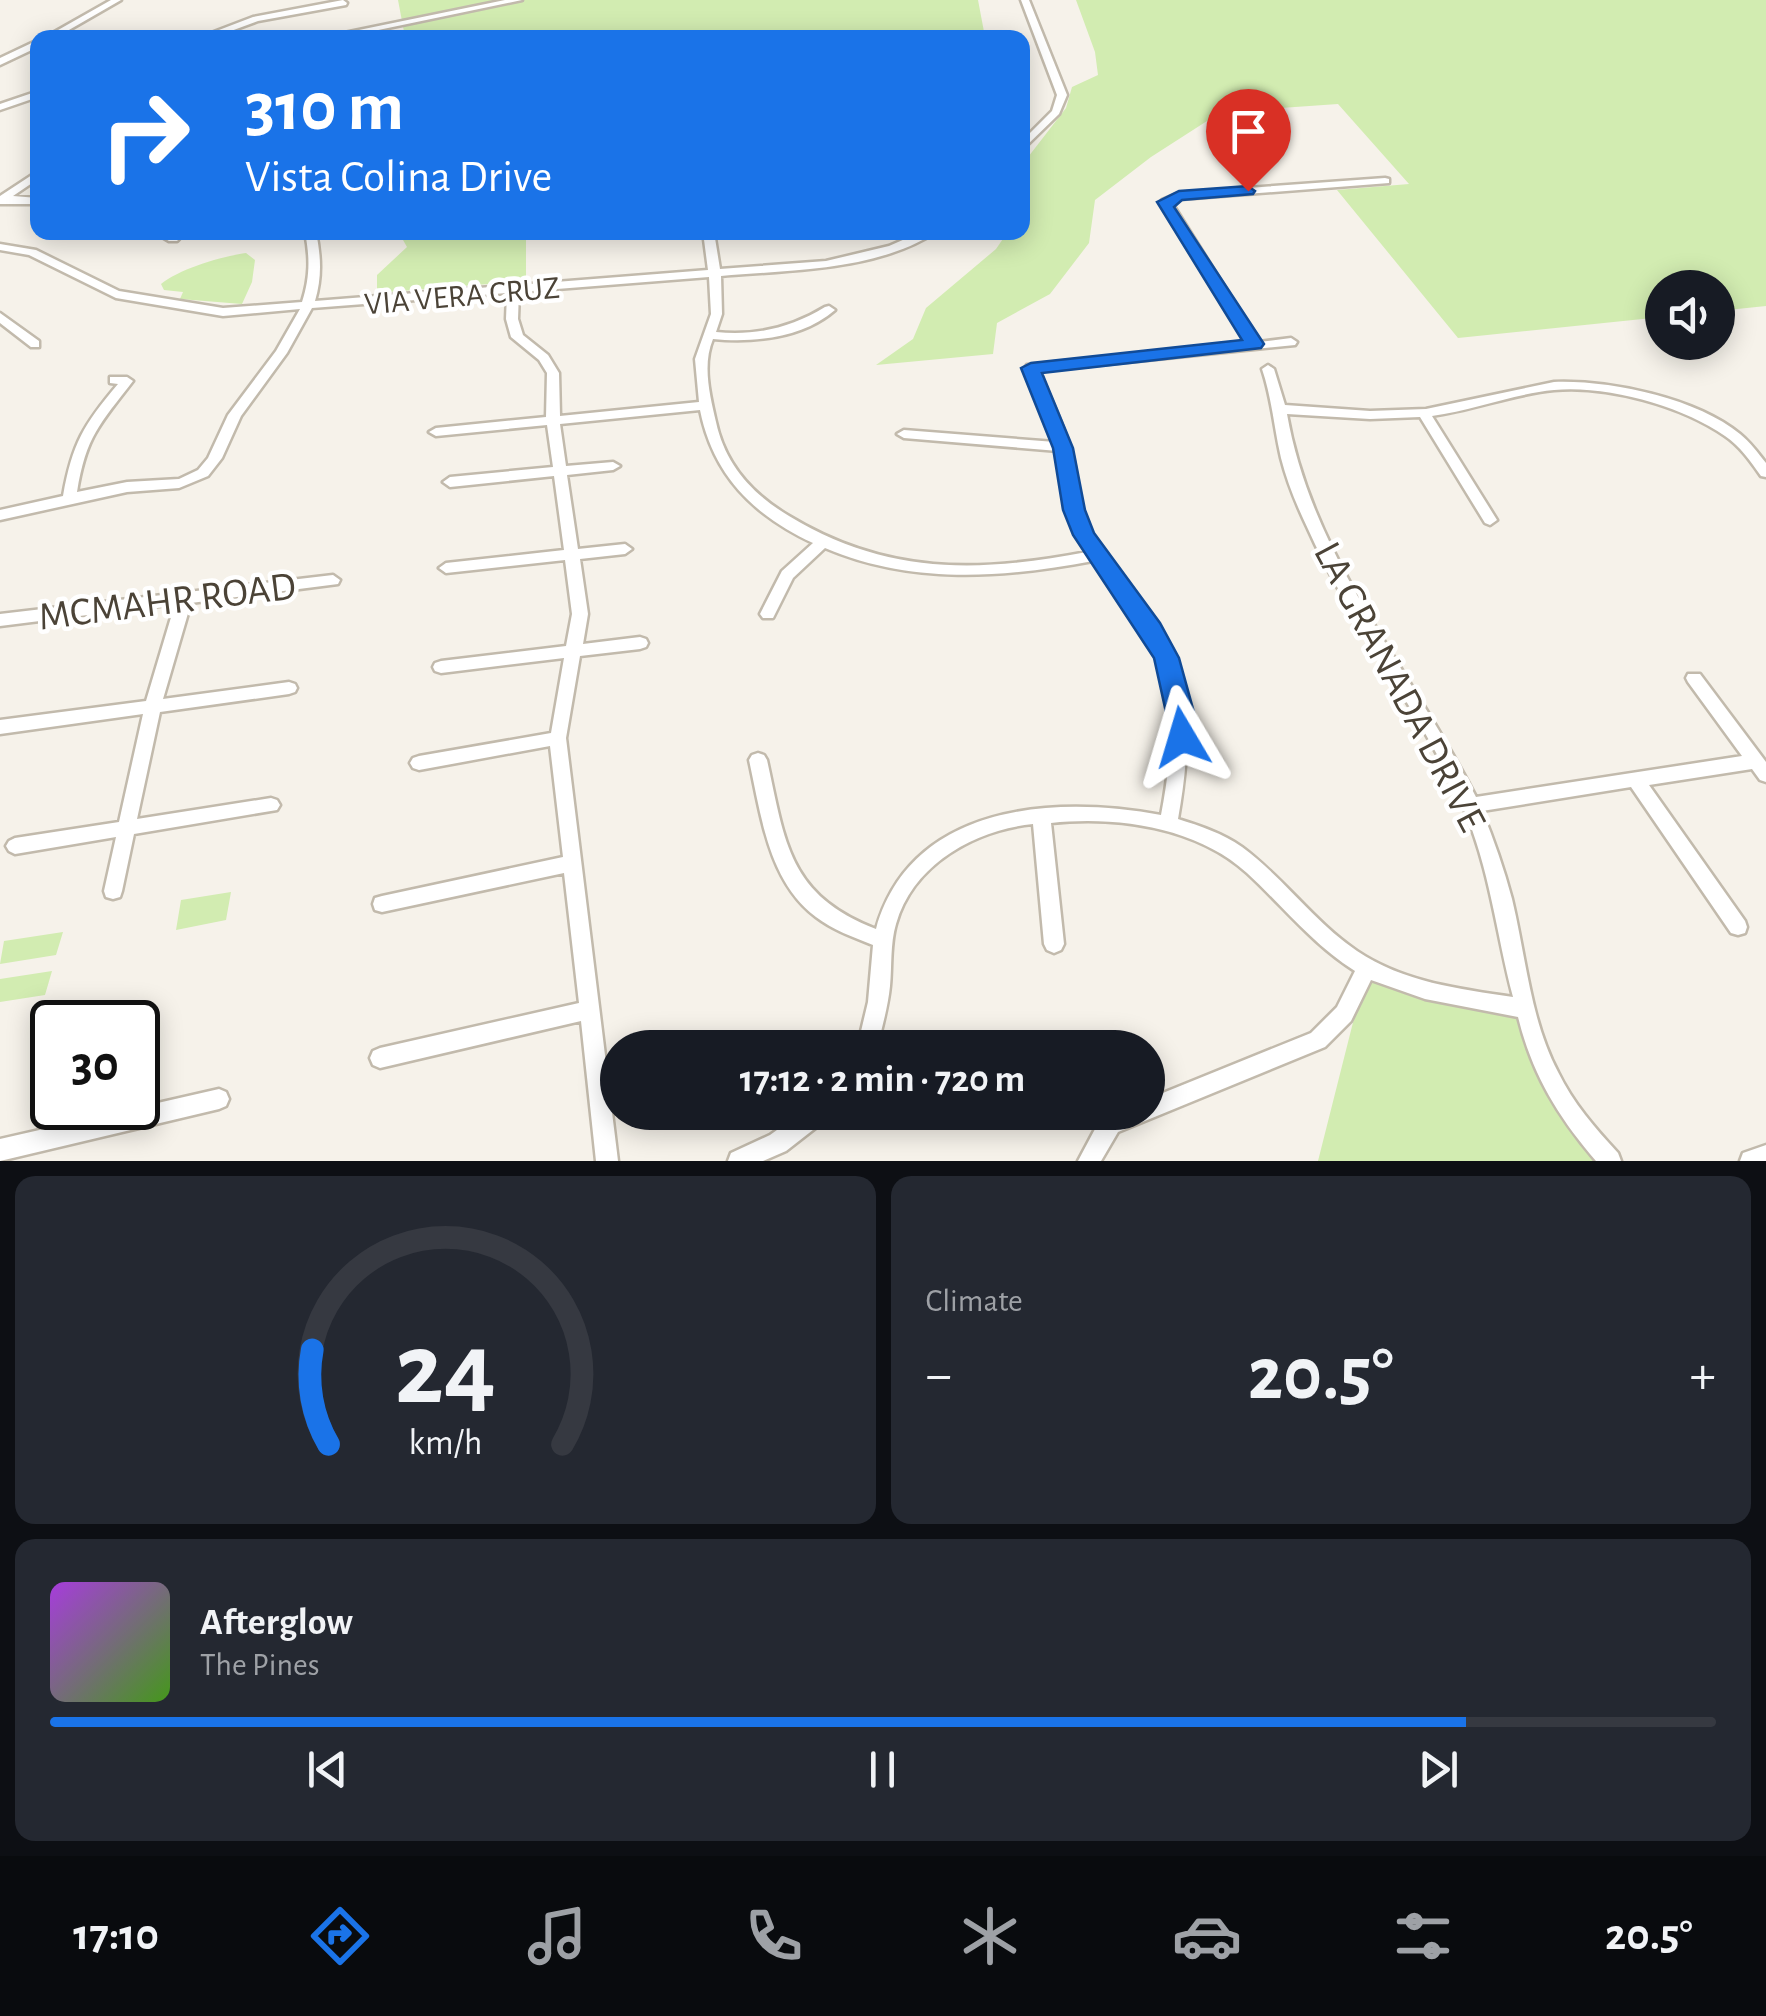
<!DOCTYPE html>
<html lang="en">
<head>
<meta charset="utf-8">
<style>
	:root { --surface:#171b24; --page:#242831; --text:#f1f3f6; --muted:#9ea1a6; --line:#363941; --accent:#1a73e8 }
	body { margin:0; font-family:"Alegreya Sans",sans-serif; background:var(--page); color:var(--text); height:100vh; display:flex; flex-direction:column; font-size:38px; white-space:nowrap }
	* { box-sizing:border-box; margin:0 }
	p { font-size:32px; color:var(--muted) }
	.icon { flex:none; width:55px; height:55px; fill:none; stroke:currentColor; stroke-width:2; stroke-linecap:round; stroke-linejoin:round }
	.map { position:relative; height:1161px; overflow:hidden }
	.panel { display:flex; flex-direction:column; gap:15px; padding:15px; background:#0d0f14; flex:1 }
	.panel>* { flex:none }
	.hud { position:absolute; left:30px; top:30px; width:1000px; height:210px; border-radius:20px; box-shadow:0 5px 25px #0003; background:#1a73e8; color:#fff; overflow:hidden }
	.fabs { position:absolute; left:1645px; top:270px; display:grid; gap:20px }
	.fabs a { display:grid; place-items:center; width:90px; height:90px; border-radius:50%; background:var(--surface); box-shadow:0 5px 25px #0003; font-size:50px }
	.speed { position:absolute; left:30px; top:1000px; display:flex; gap:20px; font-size:50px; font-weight:700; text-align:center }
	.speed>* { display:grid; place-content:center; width:130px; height:130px; border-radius:50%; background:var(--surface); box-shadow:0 5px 25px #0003; line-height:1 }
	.speed .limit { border:5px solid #111; border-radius:15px; background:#fff; color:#111 }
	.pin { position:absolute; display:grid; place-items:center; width:85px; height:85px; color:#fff; margin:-102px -42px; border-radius:50% 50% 50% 0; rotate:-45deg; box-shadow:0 0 10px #0007 }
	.pin .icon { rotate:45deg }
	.me { position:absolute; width:110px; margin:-55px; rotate:353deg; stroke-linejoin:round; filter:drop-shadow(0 0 8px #0008) }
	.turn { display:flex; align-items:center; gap:35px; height:210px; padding:0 50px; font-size:45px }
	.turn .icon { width:130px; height:130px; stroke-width:2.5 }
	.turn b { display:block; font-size:70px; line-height:85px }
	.big { font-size:75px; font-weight:600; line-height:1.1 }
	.panel .card { flex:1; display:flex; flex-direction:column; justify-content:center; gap:15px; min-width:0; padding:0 35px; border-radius:20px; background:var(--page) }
	.panel .dial { align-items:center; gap:0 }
	.dial svg { height:260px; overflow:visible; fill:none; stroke:var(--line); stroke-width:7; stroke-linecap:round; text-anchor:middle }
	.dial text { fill:var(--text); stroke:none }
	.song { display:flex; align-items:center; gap:30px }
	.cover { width:120px; height:120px; border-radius:15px; background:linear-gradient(135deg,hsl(280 70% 55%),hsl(100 70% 35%)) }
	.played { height:10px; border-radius:5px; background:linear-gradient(90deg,var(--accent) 85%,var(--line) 85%) }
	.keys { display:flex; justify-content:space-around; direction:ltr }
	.heat { display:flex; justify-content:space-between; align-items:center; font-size:55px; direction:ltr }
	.panel .tiles { flex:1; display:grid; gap:15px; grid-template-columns:1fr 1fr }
	.card:last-child { grid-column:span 2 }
	.trip { position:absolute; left:600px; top:1030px; width:565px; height:100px; border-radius:50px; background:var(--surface); box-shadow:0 5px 25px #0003; font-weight:600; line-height:100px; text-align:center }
	.menu { display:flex; height:160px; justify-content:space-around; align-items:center; background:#090b0e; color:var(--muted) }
	.menu .icon { width:70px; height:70px }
	.menu .current { color:var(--accent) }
	.menu b { font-size:45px; color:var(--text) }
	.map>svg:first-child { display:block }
	.green { fill:#d2ecb1 }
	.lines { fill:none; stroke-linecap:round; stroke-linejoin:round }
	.minor-casing { stroke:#c2baac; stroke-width:5 }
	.minor { fill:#fff; fill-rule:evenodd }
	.route { fill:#1a73e8; stroke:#114b97; stroke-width:2.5 }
	.labels { text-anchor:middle; stroke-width:9; stroke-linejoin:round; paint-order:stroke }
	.far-street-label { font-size:32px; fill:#4b4337; stroke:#fff }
	.street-label { font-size:40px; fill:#4b4337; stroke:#fff }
</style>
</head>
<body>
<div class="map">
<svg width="1766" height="1161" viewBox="0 0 1766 1161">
	<rect width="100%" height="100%" fill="#f6f2ea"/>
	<path class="green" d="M398 0H978L985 37H405Z
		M1076 0H1766V306L1718 311V288H1662V317L1458 338 1337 190 1409 184 1338 104 1221 112 1151 157 1095 200 1089 243 1050 294 997 323 993 354 876 365 913 339 926 308 996 249 1007 233 1022 232 1025 161 1066 108 1072 87 1098 75 1095 52Z
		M399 233H526V281L377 293V275L407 247Z
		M246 253 255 260 252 282 242 304 180 299 183 292 164 290 161 284C179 269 223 256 246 253Z
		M231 892 226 920 176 930 181 900Z
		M63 932 56 955 0 964 4 941Z
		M1367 967 1522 1007 1533 1045 1607 1161H1318Z
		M52 971 45 995 0 1002V979Z"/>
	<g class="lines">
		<g class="minor-casing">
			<path id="minor" d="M111 0H121L55 38H44Z
				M343 0 347 3 346 5 258 21 212 38H198L253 17Z
				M505 0H522L340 38H320Z
				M1021 0H1029L1067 95 1059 114 1022 150V141L1052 111 1057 95Z
				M38 40V47L0 65V58Z
				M38 91V97L0 110V104Z
				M38 171V179L13 196 38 198V204H0V196Z
				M1385 178 1389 179V183L1181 199 1172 203 1259 342 1291 338 1297 342 1295 345 1039 371C1050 399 1065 427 1073 457 1079 482 1078 509 1089 532 1103 559 1126 582 1144 606 1194 674 1192 739 1178 819 1200 826 1222 833 1242 847 1284 878 1314 922 1357 951 1403 982 1459 989 1513 997 1496 933 1490 868 1463 807 1420 709 1351 626 1308 529 1297 506 1287 482 1281 458 1274 428 1272 398 1262 369L1268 365 1274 369 1285 405 1370 411 1426 409 1554 382C1610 380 1696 398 1740 434 1750 442 1758 453 1766 463V477L1761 476C1751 462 1740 446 1725 436 1682 406 1607 385 1554 390 1513 394 1474 410 1432 416L1497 520 1490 525 1485 523 1420 417 1370 419 1287 414C1312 558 1411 669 1476 797L1742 756 1688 682 1686 678 1688 674H1700L1766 762V782L1760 780 1752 769 1649 785 1745 921 1747 927 1745 933 1738 935 1731 933 1631 787 1482 811C1494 840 1504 869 1512 899 1526 957 1530 1019 1558 1072 1573 1103 1595 1128 1618 1153L1621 1161H1596C1558 1117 1532 1074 1518 1017L1425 999 1371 980 1351 1021 1325 1047 1118 1132 1101 1161H1078L1102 1116 1112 1112H1148V1099L1311 1033 1337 1007 1355 971C1313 945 1283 906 1247 873 1196 827 1117 816 1051 823L1064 944 1061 950 1054 953 1047 950 1044 944 1033 824C975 830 913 864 896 924 890 944 892 966 890 986 888 1007 882 1027 877 1048H857L868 1002 873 945C853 937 833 930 816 917 768 881 761 814 749 760L752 755 758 753 764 755 767 760C785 842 788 895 876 929 911 804 1054 795 1161 815 1173 752 1178 689 1145 631 1130 606 1110 584 1093 561 1003 578 912 585 825 548L793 578 773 618H763L760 614 782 571 813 543C753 515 713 475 700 410L560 424 566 466 613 462 620 466 613 470 567 475 578 549 625 544 632 549 625 554 580 559 588 614 583 644 640 637 646 639 648 643 646 647 640 649 580 656 566 738 618 1161H596L581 1021 380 1068 373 1065 370 1058 373 1051 380 1048 579 1003 564 873 382 912 375 910 373 904 375 898 382 896 563 857 550 746 419 770 413 768 410 763 413 758 419 756 551 733 564 658 441 673 435 671 433 667 435 663 441 661 566 646 572 614 565 560 446 573 439 568 446 563 564 550 554 476 450 487 443 482 450 477 553 467 547 425 436 436 429 432 436 428 546 417 547 373 539 360 511 337 506 319 507 293 312 308 287 353 241 416 222 458 208 476 179 488 127 492 0 520V510L63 496C72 444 84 424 118 384L110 383V377H127L133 381C100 424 86 436 77 492L127 482 179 479 198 470 208 458 228 415 276 351 300 309 223 316 116 298 29 255 0 250V244L36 250 119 291 223 308 302 302C310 277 310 258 305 232H316C321 257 322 277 315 301L708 270 703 232H714L720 269 826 261 889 246 921 232H936C877 271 789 270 721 276L722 314 716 332C755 336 791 328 825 307L829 306 835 310C803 338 753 343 713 339 702 365 710 396 716 422 725 464 752 494 789 516 886 575 978 573 1087 552L1070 518 1058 451 904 438 897 434 904 430 1055 442 1025 368 1027 365 1247 343 1161 202 1162 200 1179 193ZM709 277 711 314 695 359 699 402 560 416 559 373 548 355 523 335 518 319 519 292Z
				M154 232H169L179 239 177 241H169Z
				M0 313 39 341V347H31L0 323Z
				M333 575 340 580 338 584 191 603 163 699 289 682 295 684 297 688 295 692 289 694 160 712 137 819 271 798 277 800 280 805 277 810 134 834 122 891 120 897 113 899 106 897 104 891 116 837 15 854 9 851 6 846 9 841 15 838 119 822 143 714 0 734V720L146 701 175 604 0 626V614Z
				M219 1089 226 1092 229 1099 226 1106 219 1109 0 1161V1139Z
				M802 1112H830L827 1119 786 1151 763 1161H728L731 1153 770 1135Z
				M1766 1145V1161H1740L1743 1153Z"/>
		</g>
		<use href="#minor" class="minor"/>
	</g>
	<path class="route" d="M1248 186 1255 191 1253 194 1182 200 1174 207 1264 344 1261 348 1042 373 1073 448 1085 510 1094 533 1160 623 1179 658 1195 716 1191 744H1173L1154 658 1073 535 1063 510 1053 448 1021 368 1031 363 1242 340 1157 202 1179 191Z"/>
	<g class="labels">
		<g class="far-street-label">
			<text transform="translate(462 295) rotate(-5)" y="11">VIA VERA CRUZ</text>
		</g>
		<g class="street-label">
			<text transform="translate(167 600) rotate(-7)" y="14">MCMAHR ROAD</text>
			<text transform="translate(1401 686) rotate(62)" y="14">LA GRANADA DRIVE</text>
		</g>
	</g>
</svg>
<div class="fabs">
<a><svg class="icon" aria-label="sound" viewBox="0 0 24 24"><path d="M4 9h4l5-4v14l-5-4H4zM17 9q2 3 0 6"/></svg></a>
</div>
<div class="speed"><div class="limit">30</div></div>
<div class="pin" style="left:1248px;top:191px;background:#d93025"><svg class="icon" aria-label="arrive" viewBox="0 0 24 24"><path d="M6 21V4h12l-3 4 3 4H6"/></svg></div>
<svg class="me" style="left:1182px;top:737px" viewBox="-20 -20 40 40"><path d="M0-17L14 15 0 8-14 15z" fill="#1a73e8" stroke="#fff" stroke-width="4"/></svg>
<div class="trip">17:12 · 2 min · 720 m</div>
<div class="hud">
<div class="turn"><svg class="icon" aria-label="right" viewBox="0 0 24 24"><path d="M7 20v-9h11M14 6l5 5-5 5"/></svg><div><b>310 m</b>Vista Colina Drive</div></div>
</div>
</div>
<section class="panel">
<div class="tiles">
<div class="card dial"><svg viewBox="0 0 100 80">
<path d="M14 69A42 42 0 1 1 86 69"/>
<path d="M14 69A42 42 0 0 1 9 40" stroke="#1a73e8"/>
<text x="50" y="56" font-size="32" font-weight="700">24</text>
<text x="50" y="72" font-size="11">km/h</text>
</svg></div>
<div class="card"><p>Climate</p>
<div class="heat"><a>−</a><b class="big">20.5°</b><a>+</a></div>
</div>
<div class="card">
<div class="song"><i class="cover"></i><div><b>Afterglow</b><p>The Pines</p></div></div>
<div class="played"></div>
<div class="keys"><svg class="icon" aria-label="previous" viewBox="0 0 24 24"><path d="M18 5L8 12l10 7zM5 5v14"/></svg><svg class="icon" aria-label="pause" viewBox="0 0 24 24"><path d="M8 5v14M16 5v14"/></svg><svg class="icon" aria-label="next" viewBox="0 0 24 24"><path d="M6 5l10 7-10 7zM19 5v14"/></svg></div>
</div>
</div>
</section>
<nav class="menu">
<b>17:10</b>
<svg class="icon current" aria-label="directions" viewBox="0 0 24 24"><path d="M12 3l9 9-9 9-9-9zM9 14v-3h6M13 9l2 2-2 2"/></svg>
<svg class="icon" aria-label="music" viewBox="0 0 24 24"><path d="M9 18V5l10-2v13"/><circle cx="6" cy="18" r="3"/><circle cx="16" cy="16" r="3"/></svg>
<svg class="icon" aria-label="phone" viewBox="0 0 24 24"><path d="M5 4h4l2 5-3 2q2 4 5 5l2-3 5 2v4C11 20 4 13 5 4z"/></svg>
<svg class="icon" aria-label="climate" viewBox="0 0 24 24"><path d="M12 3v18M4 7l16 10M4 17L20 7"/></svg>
<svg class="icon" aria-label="car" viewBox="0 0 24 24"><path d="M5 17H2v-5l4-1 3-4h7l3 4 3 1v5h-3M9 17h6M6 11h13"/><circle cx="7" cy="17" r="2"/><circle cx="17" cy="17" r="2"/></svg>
<svg class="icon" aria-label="filters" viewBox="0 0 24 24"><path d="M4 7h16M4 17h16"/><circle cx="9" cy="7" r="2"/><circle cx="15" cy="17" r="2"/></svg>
<b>20.5°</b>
</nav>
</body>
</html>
